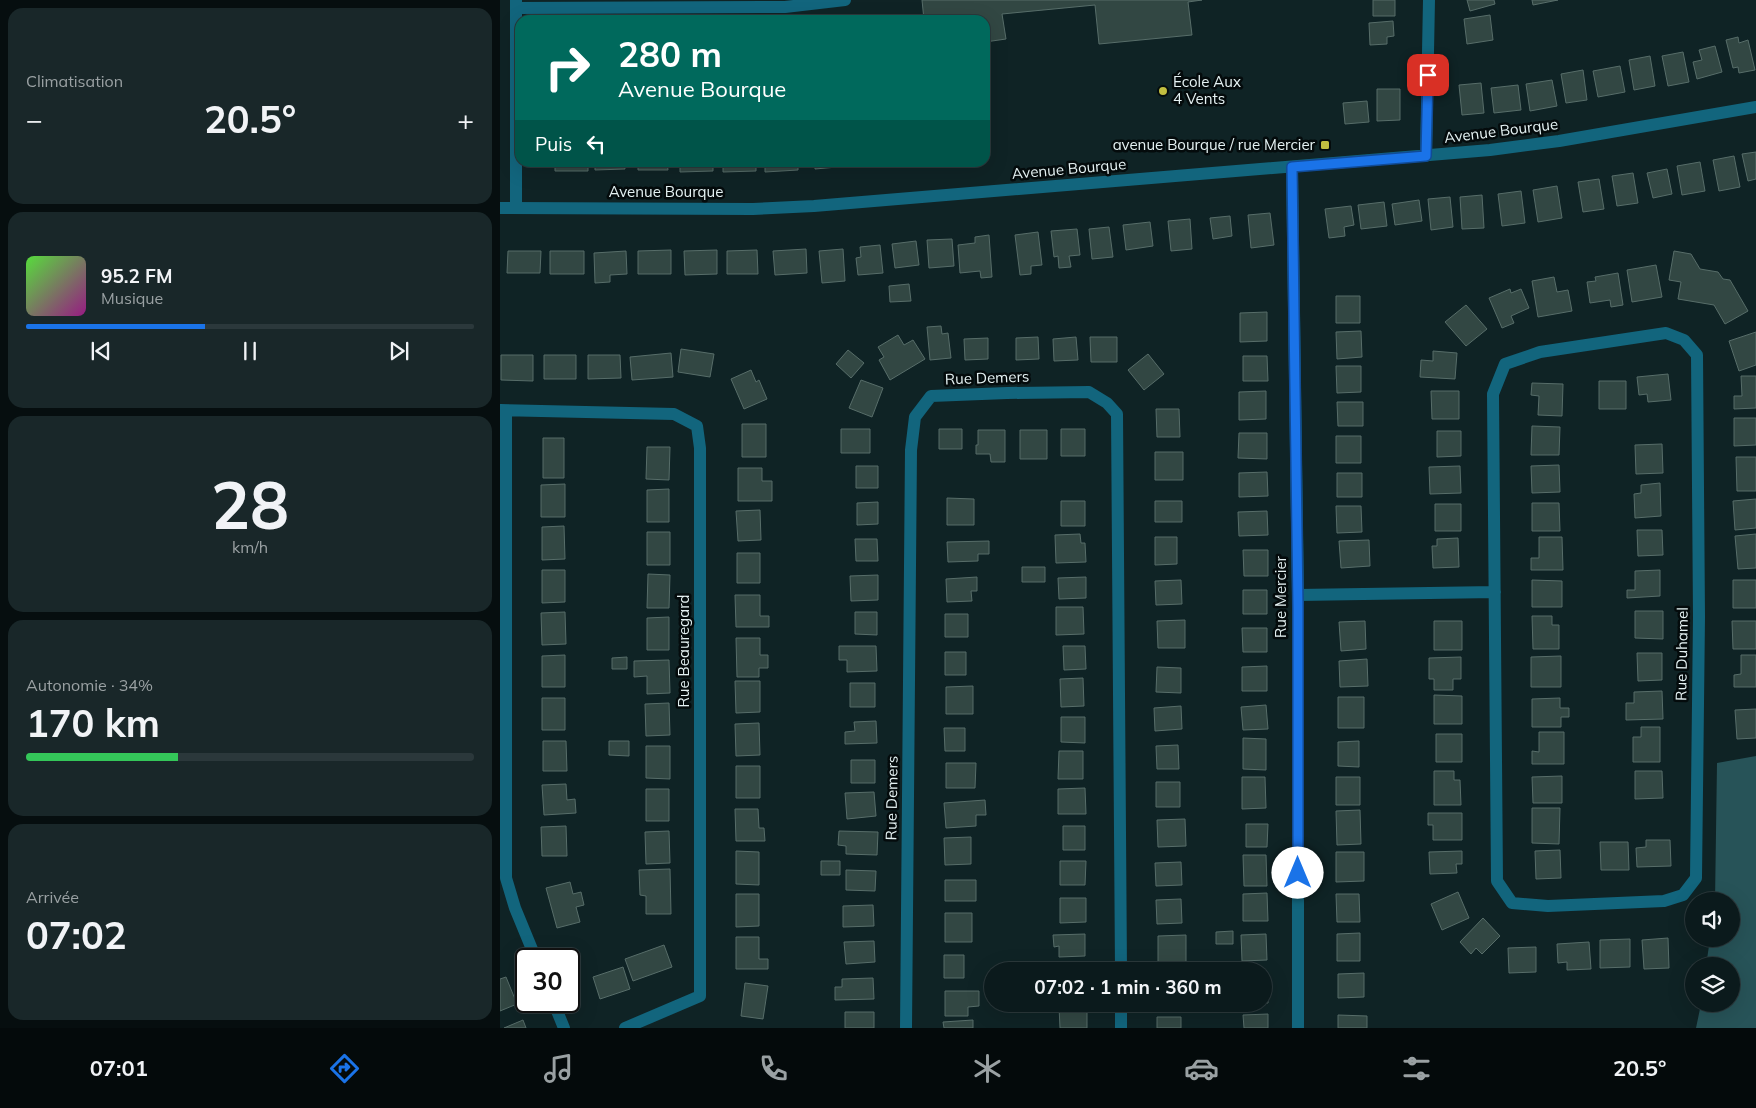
<!DOCTYPE html>
<html lang="fr">
<head>
<meta charset="utf-8">
<style>
	:root { --surface:#0b1a1c; --page:#192729; --text:#f1f3f6; --muted:#9aa1a3; --line:#2b383b; --accent:#1a73e8 }
	body { margin:0; font-family:Mulish,sans-serif; background:var(--page); color:var(--text); height:100vh; display:flex; flex-direction:column; font-size:19px; white-space:nowrap }
	* { box-sizing:border-box; margin:0 }
	p { font-size:16px; color:var(--muted) }
	.icon { flex:none; width:28px; height:28px; fill:none; stroke:currentColor; stroke-width:2; stroke-linecap:round; stroke-linejoin:round }
	.map { position:relative; flex:1; overflow:hidden }
	.drawer { display:flex; flex-direction:column; gap:8px; padding:8px; background:#060e0f; width:500px }
	.drawer>* { flex:none }
	.banner { position:absolute; left:15px; top:15px; width:475px; height:152px; border-radius:15px; box-shadow:0 5px 20px #0002,0 0 0 1px var(--line); background:#00695c; color:#fff; overflow:hidden }
	.controls { position:absolute; left:1185px; top:892px; display:grid; gap:10px }
	.controls a { display:grid; place-items:center; width:55px; height:55px; border-radius:50%; background:var(--surface); box-shadow:0 5px 20px #0002,0 0 0 1px var(--line); font-size:25px }
	.speed { position:absolute; left:15px; top:948px; display:flex; gap:10px; font-size:25px; font-weight:700; text-align:center }
	.speed>* { display:grid; place-content:center; width:65px; height:65px; border-radius:50%; background:var(--surface); box-shadow:0 5px 20px #0002,0 0 0 1px var(--line); line-height:1 }
	.speed .limit { border:2px solid #111; border-radius:8px; background:#fff; color:#111 }
	.pin { position:absolute; display:grid; place-items:center; width:42px; height:42px; color:#fff; margin:-21px; border-radius:10px; box-shadow:0 2px 8px #0006 }
	.me { position:absolute; width:55px; margin:-28px; rotate:0deg; stroke-linejoin:round; filter:drop-shadow(0 0 4px #0008) }
	.turn { display:flex; align-items:center; gap:18px; height:105px; padding:0 20px; font-size:22px }
	.turn .icon { width:65px; height:65px; stroke-width:2.5 }
	.turn b { display:block; font-size:35px; line-height:42px }
	.then { display:flex; align-items:center; height:48px; padding:0 20px; background:#0003; gap:10px; font-size:19px }
	.big { font-size:38px; font-weight:700; line-height:1.1 }
	.drawer .tile { flex:1; display:flex; flex-direction:column; justify-content:center; gap:8px; min-width:0; padding:0 18px; border-radius:15px; background:var(--page) }
	.drawer .dial { align-items:center; gap:0 }
	.dial b { font-size:65px; line-height:1 }
	.song { display:flex; align-items:center; gap:15px }
	.cover { width:60px; height:60px; border-radius:8px; background:linear-gradient(135deg,hsl(110 70% 55%),hsl(310 70% 35%)) }
	.played { height:5px; border-radius:2px; background:linear-gradient(90deg,var(--accent) 40%,var(--line) 40%) }
	.keys { display:flex; justify-content:space-around; direction:ltr }
	.heat { display:flex; justify-content:space-between; align-items:center; font-size:28px; direction:ltr }
	.charge { height:8px; border-radius:4px; background:linear-gradient(90deg,#34c759 34%,var(--line) 0) }
	.trip { position:absolute; left:484px; top:962px; width:288px; height:50px; border-radius:25px; background:var(--surface); box-shadow:0 5px 20px #0002,0 0 0 1px var(--line); font-weight:700; line-height:50px; text-align:center }
	.tab-bar { display:flex; height:80px; justify-content:space-around; align-items:center; background:#040a0b; color:var(--muted) }
	.tab-bar .icon { width:35px; height:35px }
	.tab-bar .active { color:var(--accent) }
	.tab-bar b { font-size:22px; color:var(--text) }
	main { display:flex; flex:1; min-height:0 }
	.map>svg:first-child { display:block }
	.forest { fill:#275358 }
	.building { fill:#324743; stroke:#576d69 }
	.lines { fill:none; stroke-linecap:round; stroke-linejoin:round }
	.street { stroke:#12657d; stroke-width:12 }
	.route-casing { stroke:#114b97; stroke-width:12 }
	.route { stroke:#1a73e8; stroke-width:9 }
	.poi-dot { fill:#c1be40; stroke:#040b0c; stroke-width:2 }
	.labels { text-anchor:middle; stroke-width:5; stroke-linejoin:round; paint-order:stroke }
	.poi-label { font-size:15px; fill:#e5f2f3; stroke:#040b0c; text-anchor:start }
	.street-label { font-size:15px; fill:#e5f2f3; stroke:#040b0c }
</style>
</head>
<body>
<main>
<section class="drawer">
<div class="tile"><p>Climatisation</p>
<div class="heat"><a>−</a><b class="big">20.5°</b><a>+</a></div>
</div>
<div class="tile">
<div class="song"><i class="cover"></i><div><b>95.2 FM</b><p>Musique</p></div></div>
<div class="played"></div>
<div class="keys"><svg class="icon" aria-label="previous" viewBox="0 0 24 24"><path d="M18 5L8 12l10 7zM5 5v14"/></svg><svg class="icon" aria-label="pause" viewBox="0 0 24 24"><path d="M8 5v14M16 5v14"/></svg><svg class="icon" aria-label="next" viewBox="0 0 24 24"><path d="M6 5l10 7-10 7zM19 5v14"/></svg></div>
</div>
<div class="tile dial"><b>28</b><p>km/h</p></div>
<div class="tile"><p>Autonomie · 34%</p><b class="big">170 km</b><div class="charge"></div></div>
<div class="tile"><p>Arrivée</p><b class="big">07:02</b></div>
</section>
<div class="map">
<svg width="1256" height="1028" viewBox="0 0 1256 1028">
	<rect width="100%" height="100%" fill="#0f2325"/>
	<path class="forest" d="M1256 756V1028H1196L1201 1004H1231V966H1206L1210 939H1231V901H1215L1217 763Z"/>
	<path class="building" d="M422 0H702L688 2 692 35 599 44 595 5 502 14 506 39 485 42V20H424Z
		M873 0H895V16H873Z
		M967 0H994L995 4 970 11Z
		M1032 0H1058L1033 5Z
		M990 15 993 40 967 44 964 19Z
		M893 21 894 36 887 37V44L870 45 869 23Z
		M1238 37 1239 43 1248 40 1255 70 1239 73 1238 67 1233 68 1226 40Z
		M1215 46 1222 72 1197 79 1193 62 1202 60 1199 50Z
		M1183 52 1189 82 1168 86 1162 56Z
		M1150 56 1155 86 1134 90 1129 60Z
		M1120 66 1125 92 1098 97 1093 71Z
		M1083 70 1087 100 1066 103 1061 74Z
		M1052 80 1057 106 1030 111 1026 84Z
		M981 83 984 113 962 115 959 85Z
		M1018 85 1021 110 994 113 991 88Z
		M877 89H900V120L877 121Z
		M867 101 869 122 845 124 843 103Z
		M1256 152V179L1248 181 1242 154Z
		M1234 156 1240 187 1219 191 1213 160Z
		M55 162H88V171H55Z
		M95 162H124L125 169 95 170Z
		M138 162H167L168 170H138Z
		M180 162H213V171L180 172Z
		M223 162H256V171L223 172Z
		M265 162H298V170L265 172Z
		M315 162H337V167L315 169Z
		M1200 162 1205 191 1182 195 1177 166Z
		M1167 169 1172 194 1153 198 1147 173Z
		M1133 173 1138 203 1117 206 1112 176Z
		M1099 179 1104 209 1083 212 1078 182Z
		M1057 186 1062 218 1038 222 1033 190Z
		M1021 191 1025 223 1002 226 998 194Z
		M982 195 984 228 962 229 960 197Z
		M950 197 953 227 931 230 928 199Z
		M919 200 922 221 895 225 892 204Z
		M884 202 887 226 861 229 858 205Z
		M851 206 854 225 844 227 845 236 829 238 825 209Z
		M770 213 774 245 751 248 748 215Z
		M730 216 732 236 713 239 710 218Z
		M690 219 692 249 671 251 668 221Z
		M650 222 653 246 626 250 623 225Z
		M609 227 613 257 592 259 589 229Z
		M577 229 580 255 569 256 571 267 559 268 558 256 554 257 551 231Z
		M538 232 542 265 531 266V274L520 275 515 235Z
		M489 235 492 277 481 278 480 271 460 273 458 245 475 243V237Z
		M452 239 454 266 429 268 427 240Z
		M416 241 419 265 395 268 392 244Z
		M380 245 383 273 358 275 356 258 361 257 360 247Z
		M306 249 307 273 275 275 273 251Z
		M343 249 345 281 322 283 319 251Z
		M171 250V274H138V251Z
		M217 250V274L185 275 184 251Z
		M257 250 258 274H227V251Z
		M8 251H41L40 273H7Z
		M50 251H84V274H50Z
		M126 251 127 274 110 275V282L95 283 94 253Z
		M1174 251 1191 254 1200 269 1218 272 1223 279 1230 280 1248 311 1225 324 1214 305 1178 299 1181 282 1169 280Z
		M1156 265 1162 297 1132 302 1127 270Z
		M1118 273 1123 305 1111 307 1110 300 1090 303 1087 282 1096 281 1095 277Z
		M1054 277 1057 292 1068 290 1072 311 1038 317 1032 281Z
		M409 284 411 301 390 302 389 286Z
		M1010 289 1011 293 1021 289 1029 308 1011 316 1014 323 1002 328 989 298Z
		M836 296H860V323H836Z
		M966 305 987 329 966 346 945 322Z
		M767 312V341L740 342V313Z
		M441 326 442 334 448 333 451 358 430 360 427 327Z
		M861 331 862 357 837 359 836 332Z
		M1256 332V365L1239 371 1229 341Z
		M398 335 404 345 413 340 425 359 390 380 379 360 384 357 378 347Z
		M538 337 539 359 516 360V338Z
		M576 337 578 360 554 361 553 339Z
		M590 337H617V362H591Z
		M488 338V359L465 360 464 339Z
		M181 349 214 354 210 377 178 372Z
		M348 350 364 363 351 378 336 364Z
		M933 351 957 353 955 379 920 377 921 360 933 361Z
		M171 353 173 377 132 380 130 357Z
		M648 354 664 374 644 390 628 370Z
		M1 355H33V381L1 380Z
		M44 355H76V379H44Z
		M88 355H120L121 378 88 379Z
		M743 356H767L768 381H743Z
		M836 366H861V392L837 393Z
		M251 370 256 382 259 380 267 399 244 409 231 379Z
		M1168 374 1171 400 1148 402 1147 394 1139 395 1137 377Z
		M1241 376H1256V408L1234 409V396H1242Z
		M361 380 383 388 372 417 349 408Z
		M1099 381H1126V409H1099Z
		M1032 383 1063 384 1062 416 1038 415 1039 396 1031 395Z
		M766 391V419L739 420V392Z
		M931 391H959V419H932Z
		M837 402H863V426H838Z
		M656 409H679L680 437H657Z
		M1234 418H1256V445L1234 446Z
		M242 424H266V457H242Z
		M1032 426 1060 427 1059 455H1031Z
		M341 429H370V453H341Z
		M439 429H462V449H439Z
		M561 429H585V456H561Z
		M478 430H505V462H491L490 454H476V445H478Z
		M520 430H547V459H520Z
		M937 431H961V456L937 457Z
		M739 433H767V459L738 458Z
		M836 436H861V463H836Z
		M43 438H64V478H43Z
		M1162 444 1163 473 1136 474 1135 445Z
		M147 447H170L169 480 146 479Z
		M655 452H683V480H655Z
		M1236 457H1256V491H1237Z
		M1059 465 1060 492 1032 493 1031 466Z
		M356 466H378V488H356Z
		M960 466 961 493 930 494 929 467Z
		M238 468H262V481H272V501H238Z
		M767 472 768 496 739 497V473Z
		M837 473H862V497H837Z
		M1160 483 1161 516 1135 518 1134 494 1141 493V485Z
		M65 484V517H41V485Z
		M169 489V522H147V490Z
		M447 498 474 499V525H447Z
		M1256 499V528L1235 530 1233 501Z
		M561 501H585V526H561Z
		M655 501H682V522H655Z
		M378 502V524L357 525V503Z
		M1032 503H1059L1060 531H1032Z
		M935 504H961V531H935Z
		M836 506H861L862 532 837 533Z
		M260 510 261 540 238 541 236 511Z
		M767 511 768 535 739 536 738 512Z
		M64 526 65 559 42 560V527Z
		M1137 530H1162L1163 555 1138 556Z
		M147 532H170V565H147Z
		M580 534 581 543H585L586 562 556 563 555 535Z
		M1256 534V568L1238 569 1235 536Z
		M655 537H677V564L655 565Z
		M1039 537H1062L1063 570H1031V558H1039Z
		M958 538 959 567 933 568 932 546H937V539Z
		M355 539H377L378 561H356Z
		M869 540 870 566 841 568 839 541Z
		M489 541V554H478V561L448 562 447 542Z
		M743 550H768V576H744Z
		M237 553H260V583H237Z
		M522 567H545V582H522Z
		M42 570H65V602L42 603Z
		M1160 570V596L1127 598V590H1135V571Z
		M148 574 170 575 169 608H147Z
		M378 575V600L351 601 350 576Z
		M477 577V591H471L472 601 447 602 446 579Z
		M586 577V598L559 599 558 578Z
		M681 580 682 604 656 605 655 581Z
		M1032 580 1062 581V607H1032Z
		M1233 580H1256V608H1233Z
		M743 590H767V614H743Z
		M235 595H260V616H269V627H236Z
		M556 607H583L584 634 556 635Z
		M1135 611H1163V639L1135 638Z
		M65 612 66 644 42 645 41 613Z
		M355 612H377V635L355 634Z
		M445 614H468V637H445Z
		M1032 616H1052V625H1059V649H1033Z
		M169 617V650H147V618Z
		M685 620V648H658L657 621Z
		M865 621 866 649 841 651 839 622Z
		M934 621H962V650H934Z
		M1232 621H1256V649H1233Z
		M742 628H767V652H743Z
		M236 638H260V655H268V668H259V677H237Z
		M339 646H376L377 671 347 672V660H339Z
		M563 646H585L586 669 564 670Z
		M445 652H466V675H445Z
		M1137 653H1162V680L1138 681Z
		M65 655V687H42V656Z
		M1241 655H1256V687H1234V675L1241 674Z
		M1061 656V687H1031V657Z
		M127 657V669H112V658Z
		M961 657V679H953V690H934V679H929V658Z
		M867 659 868 686 840 687 839 661Z
		M169 660 170 693 147 694V676L134 677V661Z
		M767 666V691H742V667Z
		M657 667 681 668V693L656 692Z
		M583 678 584 706 561 707 560 679Z
		M235 681H260V712L236 713Z
		M350 683H375V707H350Z
		M473 686V714H446V687Z
		M1162 691 1163 719 1126 720V703H1134V692Z
		M934 695 962 696V724H934Z
		M838 697H864V728H838Z
		M42 698H65V730H42Z
		M1060 698V708H1069V717H1061V727H1032V699Z
		M169 703 170 735 146 736 145 704Z
		M766 705 768 729 743 730 741 707Z
		M681 706 682 729 655 731 654 708Z
		M1256 709V738L1237 739 1235 710Z
		M561 717H585V743L561 742Z
		M376 721 377 743 345 744V732L355 731 354 722Z
		M259 723 260 755 236 756 235 724Z
		M1141 727H1160V762H1133V737H1141Z
		M444 728H465V751H445Z
		M1039 732H1064V764H1032V751L1039 752Z
		M936 734H962V762H936Z
		M743 738 766 739V770L743 769Z
		M43 741H66L67 771H43Z
		M109 741H129V756L109 755Z
		M859 741V767L838 766V742Z
		M678 745 679 769H657L656 746Z
		M146 746H170V779L146 778Z
		M559 751H583V779H558Z
		M351 760H375V783H351Z
		M446 763H476L475 788H446Z
		M236 766H260V798H236Z
		M934 771H954V780H960L961 805H934Z
		M1135 771H1162L1163 798 1135 799Z
		M1062 776V803H1033L1032 777Z
		M742 777H765L766 808 742 809Z
		M836 777H860V805H836Z
		M656 782H680V807H656Z
		M66 784 67 800 75 799 76 813 44 815 42 785Z
		M585 788 586 814H558V789Z
		M146 789H169V821H146Z
		M374 792 376 816 347 819 345 793Z
		M485 800 486 815H476V826L446 828 444 803Z
		M1032 808H1060L1059 844 1032 843Z
		M235 809H258L259 828H264L265 841H236Z
		M860 810 861 844 837 845 836 811Z
		M928 813H962V840H933V825H928Z
		M685 819 686 846 658 847 657 820Z
		M746 824H768L767 847H746Z
		M66 826 67 856H42L41 827Z
		M563 826H585V850H563Z
		M169 831 170 863 146 864 145 832Z
		M339 831 378 832 377 855 346 854V846L338 845Z
		M471 837V864L445 865 444 838Z
		M1146 840H1170L1171 866 1137 867 1136 848 1146 847Z
		M1100 842H1128L1129 870H1101Z
		M1060 850 1061 878 1036 879 1035 851Z
		M236 851 259 852V885L236 884Z
		M962 851V864H956L957 873 930 874 929 852Z
		M836 852H864V881L836 882Z
		M743 855H766L767 886H744Z
		M321 861H340V875H321Z
		M560 861H586L585 885H560Z
		M681 862 682 885 656 886 655 863Z
		M170 869 171 914H146V896L140 895 139 870Z
		M346 870 376 871 375 891 346 890Z
		M445 880H476V901H445Z
		M70 882 73 894 81 892 84 905 76 907 80 922 57 928 46 888Z
		M958 892 969 918 942 930 931 904Z
		M767 893 768 921H743V894Z
		M236 894H259V926L236 927Z
		M836 894H859L860 922H837Z
		M560 898H586V922L560 923Z
		M681 899 682 923 657 924 656 900Z
		M373 905 374 926 343 927V906Z
		M445 913H472V942H445Z
		M983 918 1000 936 982 954 976 948 971 954 960 942Z
		M733 931V944H716V932Z
		M860 933V961H837V934Z
		M585 934V956L559 957V946L554 947 553 935Z
		M766 934 767 960 742 961 741 935Z
		M686 935V963H658V936Z
		M236 937H259V959H268V969H236Z
		M1168 938 1169 968 1144 969 1142 940Z
		M1130 939V967L1100 968V940Z
		M374 941 375 962 346 964 344 942Z
		M1089 942 1091 969 1067 970V962L1058 963 1057 944Z
		M164 945 172 967 133 981 125 959Z
		M1036 947V972L1009 973 1008 948Z
		M444 955H464V978H444Z
		M123 967 130 989 100 999 93 977Z
		M560 967H584V971H560Z
		M864 973V997L838 998V974Z
		M762 974H768V1003H762Z
		M6 977 17 1004 0 1011V979Z
		M373 978 374 999 335 1000V987H342V979Z
		M245 983 268 986 263 1019 241 1016Z
		M445 991H479V1006L468 1007V1016H445Z
		M559 1006H587V1028H560Z
		M345 1012H374V1028H345Z
		M768 1014V1028H744L743 1015Z
		M838 1015 867 1016V1028H838Z
		M657 1017H681V1028H657Z
		M23 1020 26 1028H4Z
		M473 1020V1028H444L443 1022Z"/>
	<g class="lines">
		<path class="street" d="M16 0V208
			M16 8 285 7 345 0
			M926 156 929 0
			M792 167 798 595V1028
			M0 208 253 209 314 206 990 150 1059 141 1256 107
			M1166 333 1184 340 1197 355 1199 617 1196 878 1183 895 1164 901 1048 906 1012 903 997 881 993 394 1005 364 1040 352Z
			M0 410 174 414 197 426 200 448V996L125 1028
			M6 411V878L15 908 36 959
			M798 595 995 592
			M53 1001 64 1028
			M621 1004V1028
			M406 1028 411 450 415 417 431 396 507 393 589 392 607 403 617 414 621 971"/>
	</g>
	<g class="lines">
		<g class="route-casing">
			<path id="route" d="M798 873V608L792 167 926 156 928 75"/>
		</g>
		<use href="#route" class="route"/>
	</g>
	<g class="poi-dot">
		<circle cx="663" cy="91" r="5"/>
		<rect x="820" y="140" width="10" height="10" rx="2.5"/>
	</g>
	<g class="labels">
		<g class="poi-label">
			<text x="673" y="87">École Aux<tspan x="673" dy="17">4 Vents</tspan></text>
			<text x="815" y="150" text-anchor="end">avenue Bourque / rue Mercier</text>
		</g>
		<g class="street-label">
			<text transform="translate(1001 131) rotate(-7)" y="5">Avenue Bourque</text>
			<text transform="translate(569 169) rotate(-5)" y="5">Avenue Bourque</text>
			<text x="166" y="197">Avenue Bourque</text>
			<text transform="translate(487 378) rotate(-2)" y="5">Rue Demers</text>
			<text transform="translate(781 597) rotate(-90)" y="5">Rue Mercier</text>
			<text transform="translate(184 651) rotate(-90)" y="5">Rue Beauregard</text>
			<text transform="translate(1182 654) rotate(-89)" y="5">Rue Duhamel</text>
			<text transform="translate(392 798) rotate(-89)" y="5">Rue Demers</text>
		</g>
	</g>
</svg>
<div class="controls">
<a><svg class="icon" aria-label="sound" viewBox="0 0 24 24"><path d="M4 9h4l5-4v14l-5-4H4zM17 9q2 3 0 6"/></svg></a>
<a><svg class="icon" aria-label="layers" viewBox="0 0 24 24"><path d="M12 4l9 5-9 5-9-5zM3 14l9 5 9-5"/></svg></a>
</div>
<div class="speed"><div class="limit">30</div></div>
<div class="pin" style="left:928px;top:75px;background:#d93025"><svg class="icon" aria-label="arrive" viewBox="0 0 24 24"><path d="M6 21V4h12l-3 4 3 4H6"/></svg></div>
<svg class="me" style="left:798px;top:873px" viewBox="-20 -20 40 40"><circle r="19" fill="#fff"/><path d="M0-13L10 11 0 6-10 11z" fill="#1a73e8"/></svg>
<div class="trip">07:02 · 1 min · 360 m</div>
<div class="banner">
<div class="turn"><svg class="icon" aria-label="right" viewBox="0 0 24 24"><path d="M7 20v-9h11M14 6l5 5-5 5"/></svg><div><b>280 m</b>Avenue Bourque</div></div>
<div class="then">Puis<svg class="icon" aria-label="left" viewBox="0 0 24 24"><path d="M17 20v-9H6M10 6l-5 5 5 5"/></svg></div>
</div>
</div>
</main>
<nav class="tab-bar">
<b>07:01</b>
<svg class="icon active" aria-label="directions" viewBox="0 0 24 24"><path d="M12 3l9 9-9 9-9-9zM9 14v-3h6M13 9l2 2-2 2"/></svg>
<svg class="icon" aria-label="music" viewBox="0 0 24 24"><path d="M9 18V5l10-2v13"/><circle cx="6" cy="18" r="3"/><circle cx="16" cy="16" r="3"/></svg>
<svg class="icon" aria-label="phone" viewBox="0 0 24 24"><path d="M5 4h4l2 5-3 2q2 4 5 5l2-3 5 2v4C11 20 4 13 5 4z"/></svg>
<svg class="icon" aria-label="climate" viewBox="0 0 24 24"><path d="M12 3v18M4 7l16 10M4 17L20 7"/></svg>
<svg class="icon" aria-label="car" viewBox="0 0 24 24"><path d="M5 17H2v-5l4-1 3-4h7l3 4 3 1v5h-3M9 17h6M6 11h13"/><circle cx="7" cy="17" r="2"/><circle cx="17" cy="17" r="2"/></svg>
<svg class="icon" aria-label="filters" viewBox="0 0 24 24"><path d="M4 7h16M4 17h16"/><circle cx="9" cy="7" r="2"/><circle cx="15" cy="17" r="2"/></svg>
<b>20.5°</b>
</nav>
</body>
</html>
